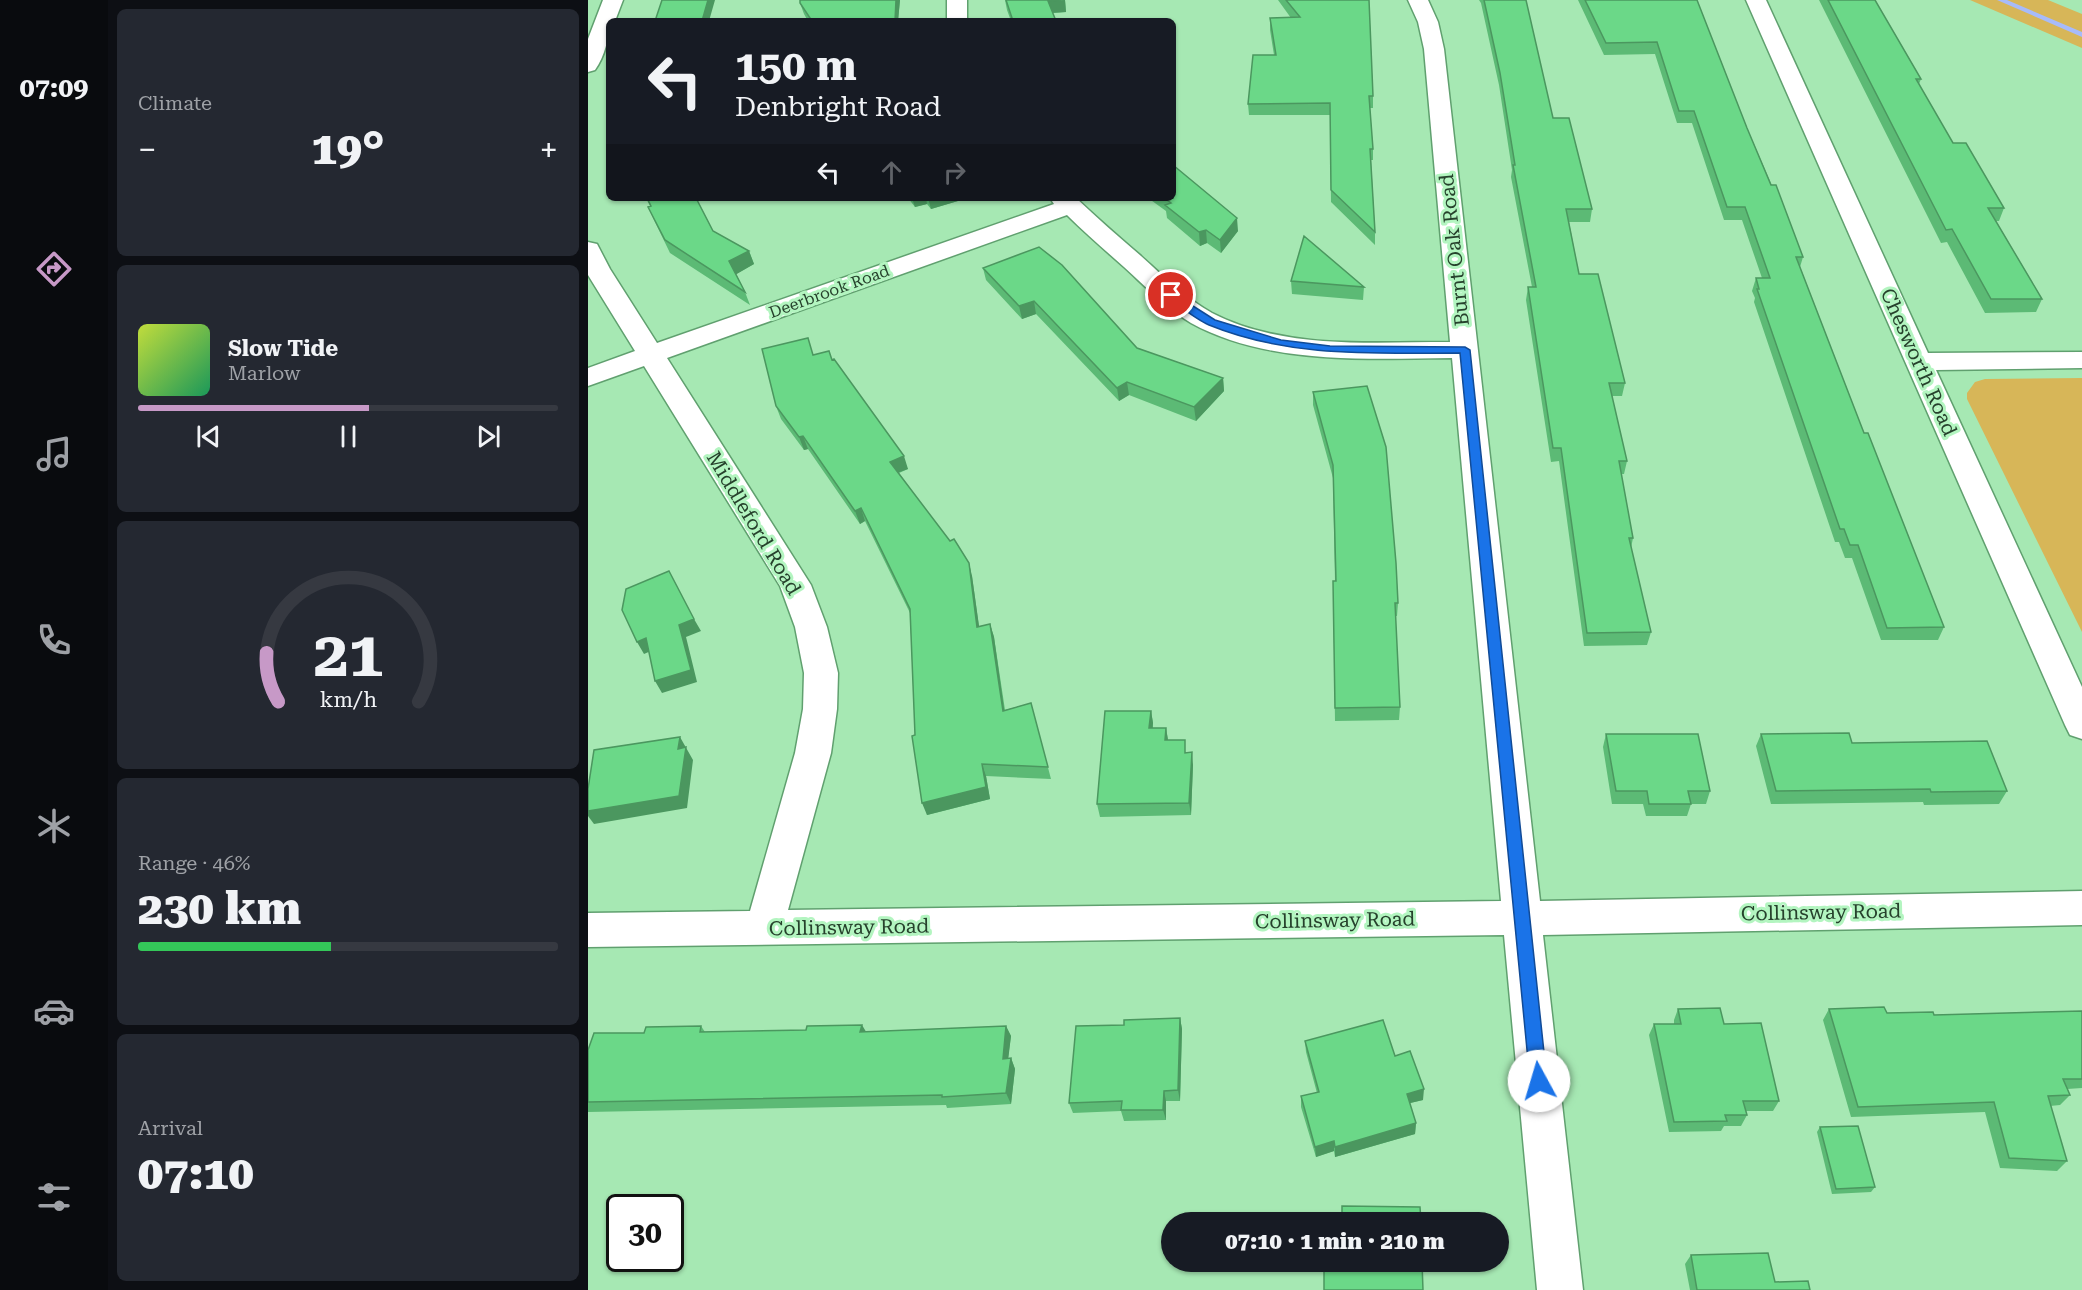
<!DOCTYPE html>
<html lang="en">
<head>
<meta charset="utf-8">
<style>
	:root { --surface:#171b24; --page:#242831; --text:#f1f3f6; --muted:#9ea1a6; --line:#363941; --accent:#c799c7 }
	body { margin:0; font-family:"Roboto Serif",serif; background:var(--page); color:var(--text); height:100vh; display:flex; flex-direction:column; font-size:22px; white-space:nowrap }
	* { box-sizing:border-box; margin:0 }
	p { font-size:20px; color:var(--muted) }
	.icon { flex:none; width:33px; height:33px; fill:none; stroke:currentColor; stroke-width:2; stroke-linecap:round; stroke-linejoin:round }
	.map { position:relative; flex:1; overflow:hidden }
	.details { display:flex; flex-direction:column; gap:9px; padding:9px; background:#0d0f14; width:480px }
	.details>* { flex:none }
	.guide { position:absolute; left:18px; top:18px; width:570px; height:183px; border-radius:9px; box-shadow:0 2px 4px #0004; background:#171b24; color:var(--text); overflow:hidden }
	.speed { position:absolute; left:18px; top:1194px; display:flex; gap:12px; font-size:30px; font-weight:700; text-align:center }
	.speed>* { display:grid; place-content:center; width:78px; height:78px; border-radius:50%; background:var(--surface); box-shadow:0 2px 4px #0004; line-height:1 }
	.speed .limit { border:3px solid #111; border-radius:9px; background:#fff; color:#111 }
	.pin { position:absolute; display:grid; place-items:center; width:51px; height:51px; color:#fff; margin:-26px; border:3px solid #fff; border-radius:50%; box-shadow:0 2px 6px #0007 }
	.me { position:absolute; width:66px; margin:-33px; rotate:354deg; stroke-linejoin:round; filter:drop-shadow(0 0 4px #0008) }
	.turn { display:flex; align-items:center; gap:21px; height:126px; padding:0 30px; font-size:27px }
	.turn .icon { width:78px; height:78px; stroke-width:2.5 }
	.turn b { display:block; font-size:42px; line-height:51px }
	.lanes { display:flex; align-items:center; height:57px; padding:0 30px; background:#0003; justify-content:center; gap:30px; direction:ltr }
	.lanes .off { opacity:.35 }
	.big { font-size:45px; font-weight:800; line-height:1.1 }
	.details .widget { flex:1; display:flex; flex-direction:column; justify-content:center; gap:9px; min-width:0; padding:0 21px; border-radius:9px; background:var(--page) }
	.details .dial { align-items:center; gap:0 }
	.dial svg { height:156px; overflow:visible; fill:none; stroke:var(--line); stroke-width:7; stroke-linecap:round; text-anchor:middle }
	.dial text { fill:var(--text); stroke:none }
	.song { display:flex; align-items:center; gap:18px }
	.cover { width:72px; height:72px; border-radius:9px; background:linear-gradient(135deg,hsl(70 70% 55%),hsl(150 70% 35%)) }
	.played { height:6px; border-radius:3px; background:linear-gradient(90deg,var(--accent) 55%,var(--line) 55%) }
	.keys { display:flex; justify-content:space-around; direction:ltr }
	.heat { display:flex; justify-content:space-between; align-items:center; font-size:33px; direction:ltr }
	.charge { height:9px; border-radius:4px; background:linear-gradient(90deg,#34c759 46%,var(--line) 0) }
	.trip { position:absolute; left:573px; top:1212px; width:348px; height:60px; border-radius:30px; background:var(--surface); box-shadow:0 2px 4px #0004; font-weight:800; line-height:60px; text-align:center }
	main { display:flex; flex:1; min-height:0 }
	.dock { display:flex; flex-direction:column; width:108px; justify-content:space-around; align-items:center; background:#090b0e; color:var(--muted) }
	.dock .icon { width:42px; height:42px }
	.dock .active { color:var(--accent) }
	.dock b { font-size:27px; color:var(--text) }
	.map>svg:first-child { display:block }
	.green { fill:#d7b658 }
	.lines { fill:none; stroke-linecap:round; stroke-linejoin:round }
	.stream { fill:#a7bbf9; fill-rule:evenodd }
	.minor-casing { stroke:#60a06f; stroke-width:3 }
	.minor { fill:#fff; fill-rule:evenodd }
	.wall { fill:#5cba75 }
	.shaded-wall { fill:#4b975f }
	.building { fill:#6bd888; stroke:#4b975f; stroke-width:1.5 }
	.route { fill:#1a73e8; stroke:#114b97; stroke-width:1.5 }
	.labels { text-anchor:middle; stroke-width:6; stroke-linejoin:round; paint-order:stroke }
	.far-street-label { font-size:16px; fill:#26412c; stroke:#b3f5c0 }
	.street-label { font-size:20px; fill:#26412c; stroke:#b3f5c0 }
</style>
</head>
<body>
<main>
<nav class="dock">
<b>07:09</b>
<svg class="icon active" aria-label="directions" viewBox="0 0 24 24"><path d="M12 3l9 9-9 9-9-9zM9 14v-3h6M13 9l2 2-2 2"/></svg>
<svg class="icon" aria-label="music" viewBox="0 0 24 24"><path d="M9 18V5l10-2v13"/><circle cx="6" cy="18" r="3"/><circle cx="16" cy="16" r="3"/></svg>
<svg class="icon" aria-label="phone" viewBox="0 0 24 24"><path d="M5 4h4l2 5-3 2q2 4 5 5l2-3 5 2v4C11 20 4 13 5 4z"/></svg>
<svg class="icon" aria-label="climate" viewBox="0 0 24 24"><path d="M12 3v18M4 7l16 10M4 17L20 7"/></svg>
<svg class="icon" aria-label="car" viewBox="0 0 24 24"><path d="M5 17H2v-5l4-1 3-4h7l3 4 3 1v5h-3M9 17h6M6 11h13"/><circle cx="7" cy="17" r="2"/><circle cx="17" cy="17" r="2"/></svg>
<svg class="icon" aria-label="filters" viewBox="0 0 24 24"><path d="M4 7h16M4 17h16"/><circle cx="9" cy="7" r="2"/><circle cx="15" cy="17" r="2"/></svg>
</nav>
<section class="details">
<div class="widget"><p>Climate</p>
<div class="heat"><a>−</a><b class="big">19°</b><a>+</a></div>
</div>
<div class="widget">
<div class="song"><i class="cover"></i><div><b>Slow Tide</b><p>Marlow</p></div></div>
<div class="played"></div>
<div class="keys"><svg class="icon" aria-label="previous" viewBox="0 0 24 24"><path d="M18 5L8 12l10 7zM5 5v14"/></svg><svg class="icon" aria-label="pause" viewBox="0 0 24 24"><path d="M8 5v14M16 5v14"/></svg><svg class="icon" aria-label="next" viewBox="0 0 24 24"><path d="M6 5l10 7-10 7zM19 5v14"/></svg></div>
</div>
<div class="widget dial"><svg viewBox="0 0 100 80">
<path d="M14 69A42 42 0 1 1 86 69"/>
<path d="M14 69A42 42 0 0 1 8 44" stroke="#c799c7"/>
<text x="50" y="56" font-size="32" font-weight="700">21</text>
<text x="50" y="72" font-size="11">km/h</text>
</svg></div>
<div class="widget"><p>Range · 46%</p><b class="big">230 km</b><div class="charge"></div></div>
<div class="widget"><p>Arrival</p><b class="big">07:10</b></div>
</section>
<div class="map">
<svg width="1494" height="1290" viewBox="0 0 1494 1290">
	<rect width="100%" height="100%" fill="#a6e8b3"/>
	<path class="green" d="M1382 0H1460L1494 14V48Z
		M1494 378V632L1379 399V393L1387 382 1397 379Z"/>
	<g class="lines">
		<path class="stream" d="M1409 0H1419L1494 32V37Z"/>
		<g class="minor-casing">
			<path id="minor" d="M15 0H35L27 21H21C21 38 17 56 7 70L0 72V39Z
				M359 0H379V21H359Z
				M820 0H840L850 22 856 49 952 901 1494 891V925L955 935 995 1290H949L916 935 0 947V913L162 911 207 753 215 709 216 673 207 627 192 586 56 366 0 386V368L47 351 0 275V242L9 244 22 269 69 343 466 204 462 198H488C509 218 531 237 553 256 575 276 597 298 624 313 696 350 784 342 862 342L836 49 830 22ZM479 215C497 233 517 250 536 267 558 287 578 308 603 323 679 365 780 359 864 358L913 901 200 910 243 753 249 709 250 673 239 627 223 585 79 358Z
				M1158 0H1178L1340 353 1494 352V368L1348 370 1494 687V739L1482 735 1477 725Z"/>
		</g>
		<use href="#minor" class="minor"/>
	</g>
	<path class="wall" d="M212 0H312L310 21H220L216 14 212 3Z
		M417 0H477L478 12 465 13 468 21H423L419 10Z
		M690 0H781L785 96V108H782L785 149V160H783L787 232V245L743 202 742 115H661L660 104 686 55 682 30V18H703Z
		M891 0H938L965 118 1004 209 1002 222H981L991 274 1037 383 1034 396H1024L1039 461 1036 474H1033L1045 538 1043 548 1063 632 1059 645 996 646 971 461 963 462 938 300 940 287H944L923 177 924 170 911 85 893 3Z
		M990 0H1109L1159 128 1215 257 1212 267 1276 433 1356 627 1350 640H1293L1264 558H1257L1251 542H1247L1166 302 1167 298 1164 291 1168 278H1174L1154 220H1136L1104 123H1089L1067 54 1016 55Z
		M1231 0H1287L1333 79 1331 84 1365 143 1416 208 1411 221H1408L1454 299 1448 312 1397 313 1359 242 1353 243Z
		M58 198H108L125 231 161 251 166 264 148 274 157 292 162 305 82 253 66 220 60 207 62 206Z
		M320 198H380L343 209 339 204 327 207Z
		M560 198H585L650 231 633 253 619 243 612 246 579 218 578 211Z
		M395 268 549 348 635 378 636 391 608 421 541 395 531 401 448 314 434 319 398 280Z
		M703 281 776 287 775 300 704 294Z
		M226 355 244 360 320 469 311 473 384 576 391 627 402 624 406 637 417 710 443 703 463 779 398 776 402 799 339 815 327 735 322 613 277 521 272 524 220 449 216 450 193 419 188 406Z
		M725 392 810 603 809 616H807L812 707 811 720 747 721 745 581H747L745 478 725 405Z
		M563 711 565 723V728H578L580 740 599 753 605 765 603 815 512 817 509 804Z
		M1018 734 1122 791 1118 804H1103L1099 816H1058L1055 804H1024L1015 747Z
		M1173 734 1264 743 1419 791 1411 804 1336 805 1335 802 1183 804 1168 746Z
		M1090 1009 1136 1024 1191 1101 1185 1111H1158L1159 1115 1153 1126H1136L1133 1131 1081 1132 1061 1035 1066 1024H1086V1020Z
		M1241 1009 1299 1013 1346 1015 1494 1011V1088L1479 1089 1482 1095 1472 1105 1462 1106 1479 1161 1469 1171 1412 1168 1397 1112 1263 1117 1235 1020Z
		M592 1018 594 1029 592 1101H578V1120L536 1121 533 1111 485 1113 481 1103 536 1025Z
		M113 1026 117 1032H278L418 1026 423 1036 420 1058H423L427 1069 423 1104 359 1108 358 1105 0 1112V1050L56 1033Z
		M717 1041 807 1056 835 1100 822 1103 828 1123 827 1134 747 1157 746 1151 728 1157 713 1107V1096L729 1093 718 1052Z
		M1232 1127 1287 1187 1283 1192 1244 1194 1229 1132Z
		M1103 1255 1187 1282 1222 1290H1102L1097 1264Z"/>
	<path class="shaded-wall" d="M120 0H127L121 21H114Z
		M308 0H312L310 21H307Z
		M477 0 478 12 462 13 460 1Z
		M324 198H338L339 204 327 207Z
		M340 198H380L343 209Z
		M649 218 650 231 633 253 632 240Z
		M618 230 619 243 612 246 611 232Z
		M161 251 166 264 147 275 141 261Z
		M446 301 448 314 434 319 431 306Z
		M635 378 636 391 608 421 606 407Z
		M539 382 541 395 531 401 529 388Z
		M215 436 220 449 216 450 211 437Z
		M316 456 320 469 306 474 302 462Z
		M273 508 277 521 272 524 267 511Z
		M381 563 384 576 393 640 389 627Z
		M106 619 113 631 98 637 109 682 74 693 67 681 91 625Z
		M402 624 406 637 418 723 415 711Z
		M58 638 65 650 56 654 49 642Z
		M563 711 565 723 563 740 561 728Z
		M578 728 580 740H577Z
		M92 737 105 760 99 808 6 824 0 816V811L90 749Z
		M604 752 605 765 603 815 601 803Z
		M394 764 398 776 402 799 339 815 334 803Z
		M592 1018 594 1029 592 1101 590 1090Z
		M274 1025 280 1035 272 1032Z
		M418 1026 423 1036 419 1069 415 1059Z
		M423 1058 427 1069 423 1104 418 1093Z
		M836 1089 835 1100 818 1104 819 1094Z
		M576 1091 578 1101V1120L575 1110Z
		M828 1123 827 1134 747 1157V1147Z
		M746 1141V1151L728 1157 727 1147Z"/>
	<path class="building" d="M74 0H120L114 21H67Z
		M212 0H308L307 21H224L212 3Z
		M418 0H473L460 1 468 21H425Z
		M698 0H781L785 96H781L785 149H782L787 232 743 190 742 103 660 104 665 55H688L682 18 712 17Z
		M896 0H938L965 118H981L1004 209H978L991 274H1010L1037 383H1021L1039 461H1031L1045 538H1041L1063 632 999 633 973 448H965L940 287H948L925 165H927L912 73Z
		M997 0H1109L1159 128 1183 185H1188L1215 257H1208L1276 433H1280L1356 627 1299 628 1270 545H1262L1256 529H1252L1169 289H1171L1168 278H1182L1157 207H1139L1106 111H1091L1069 42 1018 43Z
		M1240 0H1287L1333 79H1328L1365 143H1378L1416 208H1400L1454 299H1403L1364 229 1358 230Z
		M585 165 649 218 632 240 618 230 611 232 577 205 583 203 576 198H585Z
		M59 198H108L125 231 161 251 141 261 157 292 77 240 60 207 63 206Z
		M716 236 776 287 703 281Z
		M451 247 474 265 549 348 635 378 606 407 539 382 529 388 446 301 431 306 395 268Z
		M220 338 225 355 241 351 244 360 246 359 316 456 302 462 362 541 366 539 381 563 389 627 402 624 415 711 443 703 460 767 394 764 398 787 334 803 324 736 327 735 322 609 273 508 267 511 215 436 211 437 188 406 174 349Z
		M779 386 798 447 808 563 810 603H807L812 707 747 708 745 581H748L745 465 725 392Z
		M81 571 106 619 91 625 103 670 67 681 58 638 49 642 34 610 38 589Z
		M517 711H563L561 728H578L577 740H597V753L604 752 601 803 509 804Z
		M1261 733 1264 743 1399 741 1419 791 1343 792 1342 789 1188 791 1173 734Z
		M1018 734H1110L1122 791H1100L1103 804H1061L1059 791H1028Z
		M92 737 90 749 98 747 91 796 0 811V789L6 750Z
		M1296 1007 1299 1013 1345 1012 1346 1015 1494 1011V1079H1475L1482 1095 1460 1096 1479 1161 1421 1158 1406 1102 1270 1107 1241 1009Z
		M1132 1008 1136 1024 1173 1023 1191 1101H1155L1159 1115H1137L1139 1121 1086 1122 1066 1024H1093L1090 1009Z
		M592 1018 590 1090 576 1091 575 1110H533L534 1101 481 1103 488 1026 536 1025V1020Z
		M795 1020 807 1056 822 1051 836 1089 819 1094 828 1123 747 1147 746 1141 727 1147 713 1096 731 1092 717 1041Z
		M274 1025 272 1032 418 1026 415 1059 423 1058 418 1093 354 1097V1095L0 1102V1050L6 1033H56L58 1027 113 1026 112 1032 218 1030 219 1026Z
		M1270 1126 1287 1187 1248 1189 1232 1127Z
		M754 1206 832 1207 833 1222H754Z
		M1180 1253 1187 1282 1220 1281 1222 1290H1109L1103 1255Z
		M754 1262H834L835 1290H736V1265L754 1264Z"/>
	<path class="route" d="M583 292 627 320 693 340 742 346 877 347 882 350 959 1081 957 1087 951 1089 944 1087 942 1081 872 353C786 353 702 358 621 325 607 319 592 306 579 297V293Z"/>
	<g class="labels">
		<g class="far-street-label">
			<text transform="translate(241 291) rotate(-20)" y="6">Deerbrook Road</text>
		</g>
		<g class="street-label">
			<text transform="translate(866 250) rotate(-96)" y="7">Burnt Oak Road</text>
			<text transform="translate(1331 362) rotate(66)" y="7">Chesworth Road</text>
			<text transform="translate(166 523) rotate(59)" y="7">Middleford Road</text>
			<text transform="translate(1233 912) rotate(-1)" y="7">Collinsway Road</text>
			<text transform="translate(747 920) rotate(-1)" y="7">Collinsway Road</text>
			<text transform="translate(261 927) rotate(-1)" y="7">Collinsway Road</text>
		</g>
	</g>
</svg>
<div class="speed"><div class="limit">30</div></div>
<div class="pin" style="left:583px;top:295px;background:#d93025"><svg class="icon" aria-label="arrive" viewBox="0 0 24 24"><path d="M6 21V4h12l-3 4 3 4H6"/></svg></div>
<svg class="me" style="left:951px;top:1081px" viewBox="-20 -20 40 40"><circle r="19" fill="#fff"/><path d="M0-13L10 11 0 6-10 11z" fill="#1a73e8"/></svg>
<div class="trip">07:10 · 1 min · 210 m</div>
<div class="guide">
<div class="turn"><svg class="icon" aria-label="left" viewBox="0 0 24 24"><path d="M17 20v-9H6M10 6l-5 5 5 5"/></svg><div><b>150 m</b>Denbright Road</div></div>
<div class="lanes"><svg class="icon" aria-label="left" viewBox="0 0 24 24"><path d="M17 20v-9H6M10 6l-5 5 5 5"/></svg><svg class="icon off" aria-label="ahead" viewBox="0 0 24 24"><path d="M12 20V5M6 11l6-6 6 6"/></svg><svg class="icon off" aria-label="right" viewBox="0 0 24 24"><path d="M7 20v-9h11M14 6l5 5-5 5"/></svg></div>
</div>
</div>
</main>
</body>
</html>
